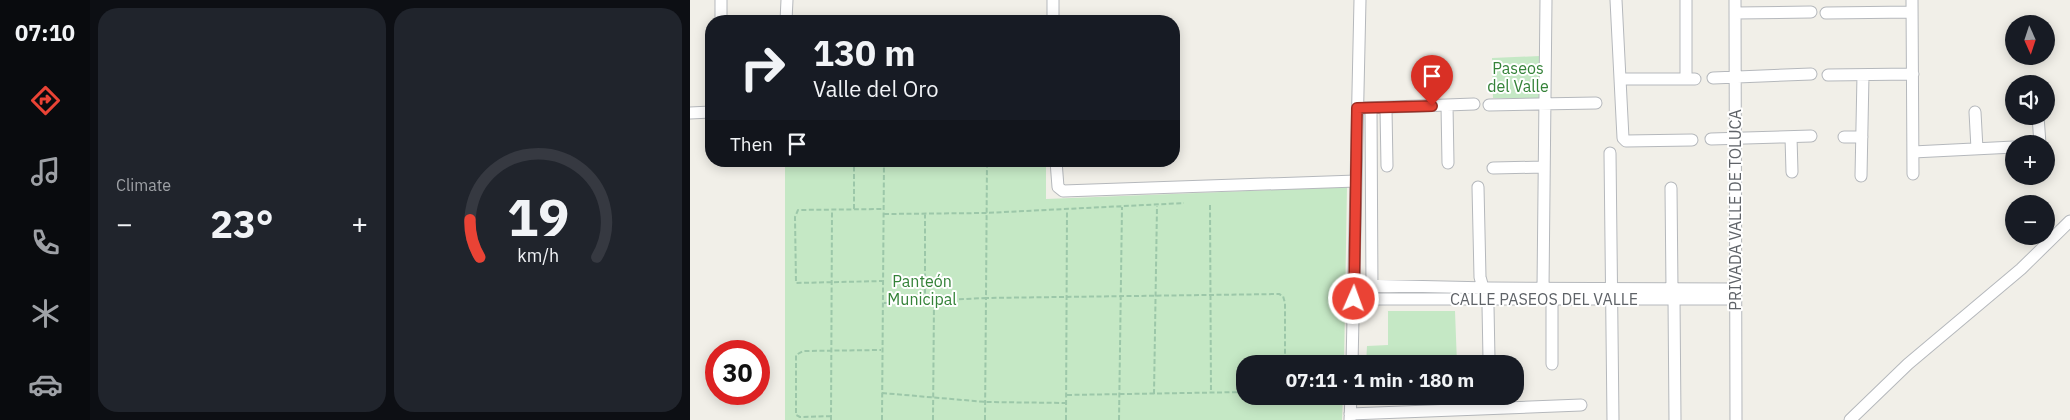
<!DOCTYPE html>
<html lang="en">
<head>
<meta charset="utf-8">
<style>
	:root { --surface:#171b24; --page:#20242c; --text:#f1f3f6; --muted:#9ea1a6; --line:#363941; --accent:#ea4335 }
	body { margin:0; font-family:"IBM Plex Sans",sans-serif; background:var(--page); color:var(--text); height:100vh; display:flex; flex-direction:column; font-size:19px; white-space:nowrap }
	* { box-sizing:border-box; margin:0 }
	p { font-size:16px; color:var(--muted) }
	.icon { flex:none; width:28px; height:28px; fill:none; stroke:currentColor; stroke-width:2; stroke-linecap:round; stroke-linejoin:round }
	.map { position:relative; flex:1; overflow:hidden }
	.drawer { display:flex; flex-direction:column; gap:8px; padding:8px; background:#0d0f14; width:600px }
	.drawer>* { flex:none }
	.hud { position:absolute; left:15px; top:15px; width:475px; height:152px; border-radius:20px; box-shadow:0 2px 12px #0003; background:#171b24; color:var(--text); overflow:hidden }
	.needle { width:32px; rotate:177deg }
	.controls { position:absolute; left:1315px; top:15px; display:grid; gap:10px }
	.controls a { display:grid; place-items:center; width:50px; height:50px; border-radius:50%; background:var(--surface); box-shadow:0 2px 12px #0003; font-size:25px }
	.speed { position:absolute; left:15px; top:340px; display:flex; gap:10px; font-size:25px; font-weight:700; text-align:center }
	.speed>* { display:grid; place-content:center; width:65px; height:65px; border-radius:50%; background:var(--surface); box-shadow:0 2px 12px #0003; line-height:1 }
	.speed .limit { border:8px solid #d22; background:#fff; color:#111 }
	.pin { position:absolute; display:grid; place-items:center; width:42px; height:42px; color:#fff; margin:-51px -21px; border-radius:50% 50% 50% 0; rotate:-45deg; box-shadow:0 0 5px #0007 }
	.pin .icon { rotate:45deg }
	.me { position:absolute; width:55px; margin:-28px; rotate:2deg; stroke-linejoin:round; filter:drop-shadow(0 0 4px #0008) }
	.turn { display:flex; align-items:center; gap:18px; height:105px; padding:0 25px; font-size:22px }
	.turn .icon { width:65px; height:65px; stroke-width:2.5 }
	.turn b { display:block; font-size:35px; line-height:42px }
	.then { display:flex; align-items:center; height:48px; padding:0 25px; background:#0003; gap:10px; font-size:19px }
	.big { font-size:38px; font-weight:700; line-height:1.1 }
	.drawer .widget { flex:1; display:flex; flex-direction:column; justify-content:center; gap:8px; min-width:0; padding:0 18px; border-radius:20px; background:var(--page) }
	.drawer .dial { align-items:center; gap:0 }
	.dial svg { height:130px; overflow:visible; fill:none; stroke:var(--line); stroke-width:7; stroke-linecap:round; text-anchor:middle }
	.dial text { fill:var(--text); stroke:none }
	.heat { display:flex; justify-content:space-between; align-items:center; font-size:28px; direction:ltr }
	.drawer .tiles { flex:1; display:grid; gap:8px; grid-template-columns:repeat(2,1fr) }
	.trip { position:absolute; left:546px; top:355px; width:288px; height:50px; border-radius:20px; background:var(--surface); box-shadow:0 2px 12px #0003; font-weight:700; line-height:50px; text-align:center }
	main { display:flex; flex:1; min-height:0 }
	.tabs { display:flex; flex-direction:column; width:90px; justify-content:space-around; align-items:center; background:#090b0e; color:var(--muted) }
	.tabs .icon { width:35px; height:35px }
	.tabs .active { color:var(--accent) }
	.tabs b { font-size:22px; color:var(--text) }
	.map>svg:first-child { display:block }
	.green { fill:#c5e8c5 }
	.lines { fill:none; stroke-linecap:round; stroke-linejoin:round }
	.minor-casing { stroke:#b5b8bc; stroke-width:13 }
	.path { stroke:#9cc7a9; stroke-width:2; stroke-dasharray:5 2.5; stroke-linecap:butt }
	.minor { stroke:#fff; stroke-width:11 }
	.route-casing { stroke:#982c22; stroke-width:12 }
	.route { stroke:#ea4335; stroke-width:9 }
	.labels { text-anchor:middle; stroke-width:4; stroke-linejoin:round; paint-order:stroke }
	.park-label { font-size:16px; fill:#348238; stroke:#fff }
	.street-label { font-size:16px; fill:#5f6368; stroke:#fff }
</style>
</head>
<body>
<main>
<nav class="tabs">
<b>07:10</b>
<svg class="icon active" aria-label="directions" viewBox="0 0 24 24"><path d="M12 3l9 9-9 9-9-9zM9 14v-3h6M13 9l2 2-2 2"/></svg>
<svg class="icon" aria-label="music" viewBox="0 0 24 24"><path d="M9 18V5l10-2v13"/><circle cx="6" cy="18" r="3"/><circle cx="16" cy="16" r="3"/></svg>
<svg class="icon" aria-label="phone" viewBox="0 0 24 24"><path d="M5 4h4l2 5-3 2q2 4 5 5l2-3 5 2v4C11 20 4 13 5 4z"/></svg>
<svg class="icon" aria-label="climate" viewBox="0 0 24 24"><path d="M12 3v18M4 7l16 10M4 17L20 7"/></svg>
<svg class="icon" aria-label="car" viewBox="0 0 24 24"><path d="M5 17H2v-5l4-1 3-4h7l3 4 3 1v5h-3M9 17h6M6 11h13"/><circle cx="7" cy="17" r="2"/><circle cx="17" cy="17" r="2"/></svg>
</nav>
<section class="drawer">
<div class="tiles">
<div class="widget"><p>Climate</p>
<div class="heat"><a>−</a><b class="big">23°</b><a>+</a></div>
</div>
<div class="widget dial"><svg viewBox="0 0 100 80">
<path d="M14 69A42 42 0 1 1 86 69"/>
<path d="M14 69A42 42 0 0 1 8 46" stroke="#ea4335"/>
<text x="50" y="56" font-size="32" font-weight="700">19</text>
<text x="50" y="72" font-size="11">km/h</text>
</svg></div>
</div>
</section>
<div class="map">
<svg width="1380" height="420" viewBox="0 0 1380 420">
	<rect width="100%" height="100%" fill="#f1efe8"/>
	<path class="green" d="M850 56 849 98H803L802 58Z
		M95 161H356V199L657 187 654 364H555V396H653L652 420H95Z
		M698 311H765L767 364H676L677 346 698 345Z"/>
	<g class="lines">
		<g class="minor-casing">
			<path id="minor" d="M363 0V21
				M926 0 933 138 936 141 1002 140
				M996 0V78
				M1045 0 1046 420
				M1222 0 1223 174
				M1046 13 1121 12
				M1136 13 1222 12
				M31 21V0
				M96 21 97 0
				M1138 75 1223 74
				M1023 78 1121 74
				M931 79H1005
				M757 105 758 163
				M799 105 906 103
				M674 108 784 104
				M681 108 682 292
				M696 109 697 166
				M1285 112 1287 149
				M0 113 21 112
				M1348 116 1350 144
				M1101 137 1102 172
				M1154 137H1172
				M1021 139 1121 136
				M1223 152 1324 147
				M920 153 923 420
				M366 161 368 187 373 191 666 181
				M803 168 853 167
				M1171 176 1173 75
				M788 187 790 277 798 306 799 359
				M981 188 982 289
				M665 285 800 288 1045 289
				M853 288 856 0
				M984 298 985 420
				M664 299H1045
				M662 364 670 0
				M862 364V298
				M660 414 891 405
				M660 420 661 396
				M1160 420 1218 364 1331 269 1380 221"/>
		</g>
		<path class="path" d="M146 161H152
			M520 205 521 393
			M164 209V161
			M194 214 296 213 494 203
			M194 281 106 283 105 217 108 210 194 209
			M235 301V214
			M194 303 296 298 297 161
			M192 393 296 402 377 403
			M464 394 467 206
			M377 395 555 392
			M141 416 110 417 106 415V355L113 351 191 350
			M141 420 142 210
			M192 420 194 161
			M243 420 244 301
			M295 420 296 298 589 294 593 296 595 303V364
			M376 420 377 210
			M429 420 432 207"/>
		<use href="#minor" class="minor"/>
	</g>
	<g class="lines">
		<g class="route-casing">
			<path id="route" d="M664 299 667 108 742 106"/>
		</g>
		<use href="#route" class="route"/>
	</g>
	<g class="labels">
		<g class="park-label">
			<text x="828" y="74">Paseos<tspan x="828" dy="18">del Valle</tspan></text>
			<text x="232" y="287">Panteón<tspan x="232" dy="18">Municipal</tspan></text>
		</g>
		<g class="street-label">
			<text transform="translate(1045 210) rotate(-90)" y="6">PRIVADA VALLE DE TOLUCA</text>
			<text x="854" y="305">CALLE PASEOS DEL VALLE</text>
		</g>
	</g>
</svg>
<div class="controls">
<a><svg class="needle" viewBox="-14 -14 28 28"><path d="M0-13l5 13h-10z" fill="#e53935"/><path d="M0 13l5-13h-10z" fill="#9ea1a6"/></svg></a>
<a><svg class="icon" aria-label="sound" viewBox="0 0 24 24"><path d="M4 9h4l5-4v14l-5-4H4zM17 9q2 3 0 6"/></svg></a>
<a>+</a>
<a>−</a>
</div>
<div class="speed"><div class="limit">30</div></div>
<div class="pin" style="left:742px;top:106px;background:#d93025"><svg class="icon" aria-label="arrive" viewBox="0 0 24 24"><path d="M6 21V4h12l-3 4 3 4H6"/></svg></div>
<svg class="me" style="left:664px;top:299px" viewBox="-20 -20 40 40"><circle r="17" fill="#ea4335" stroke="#fff" stroke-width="3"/><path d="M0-11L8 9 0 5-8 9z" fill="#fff"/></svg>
<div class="trip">07:11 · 1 min · 180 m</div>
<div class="hud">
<div class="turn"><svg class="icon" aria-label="right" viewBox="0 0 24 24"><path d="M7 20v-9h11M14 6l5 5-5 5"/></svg><div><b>130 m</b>Valle del Oro</div></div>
<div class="then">Then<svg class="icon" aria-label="arrive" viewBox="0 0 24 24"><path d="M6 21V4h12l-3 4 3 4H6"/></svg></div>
</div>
</div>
</main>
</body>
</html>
